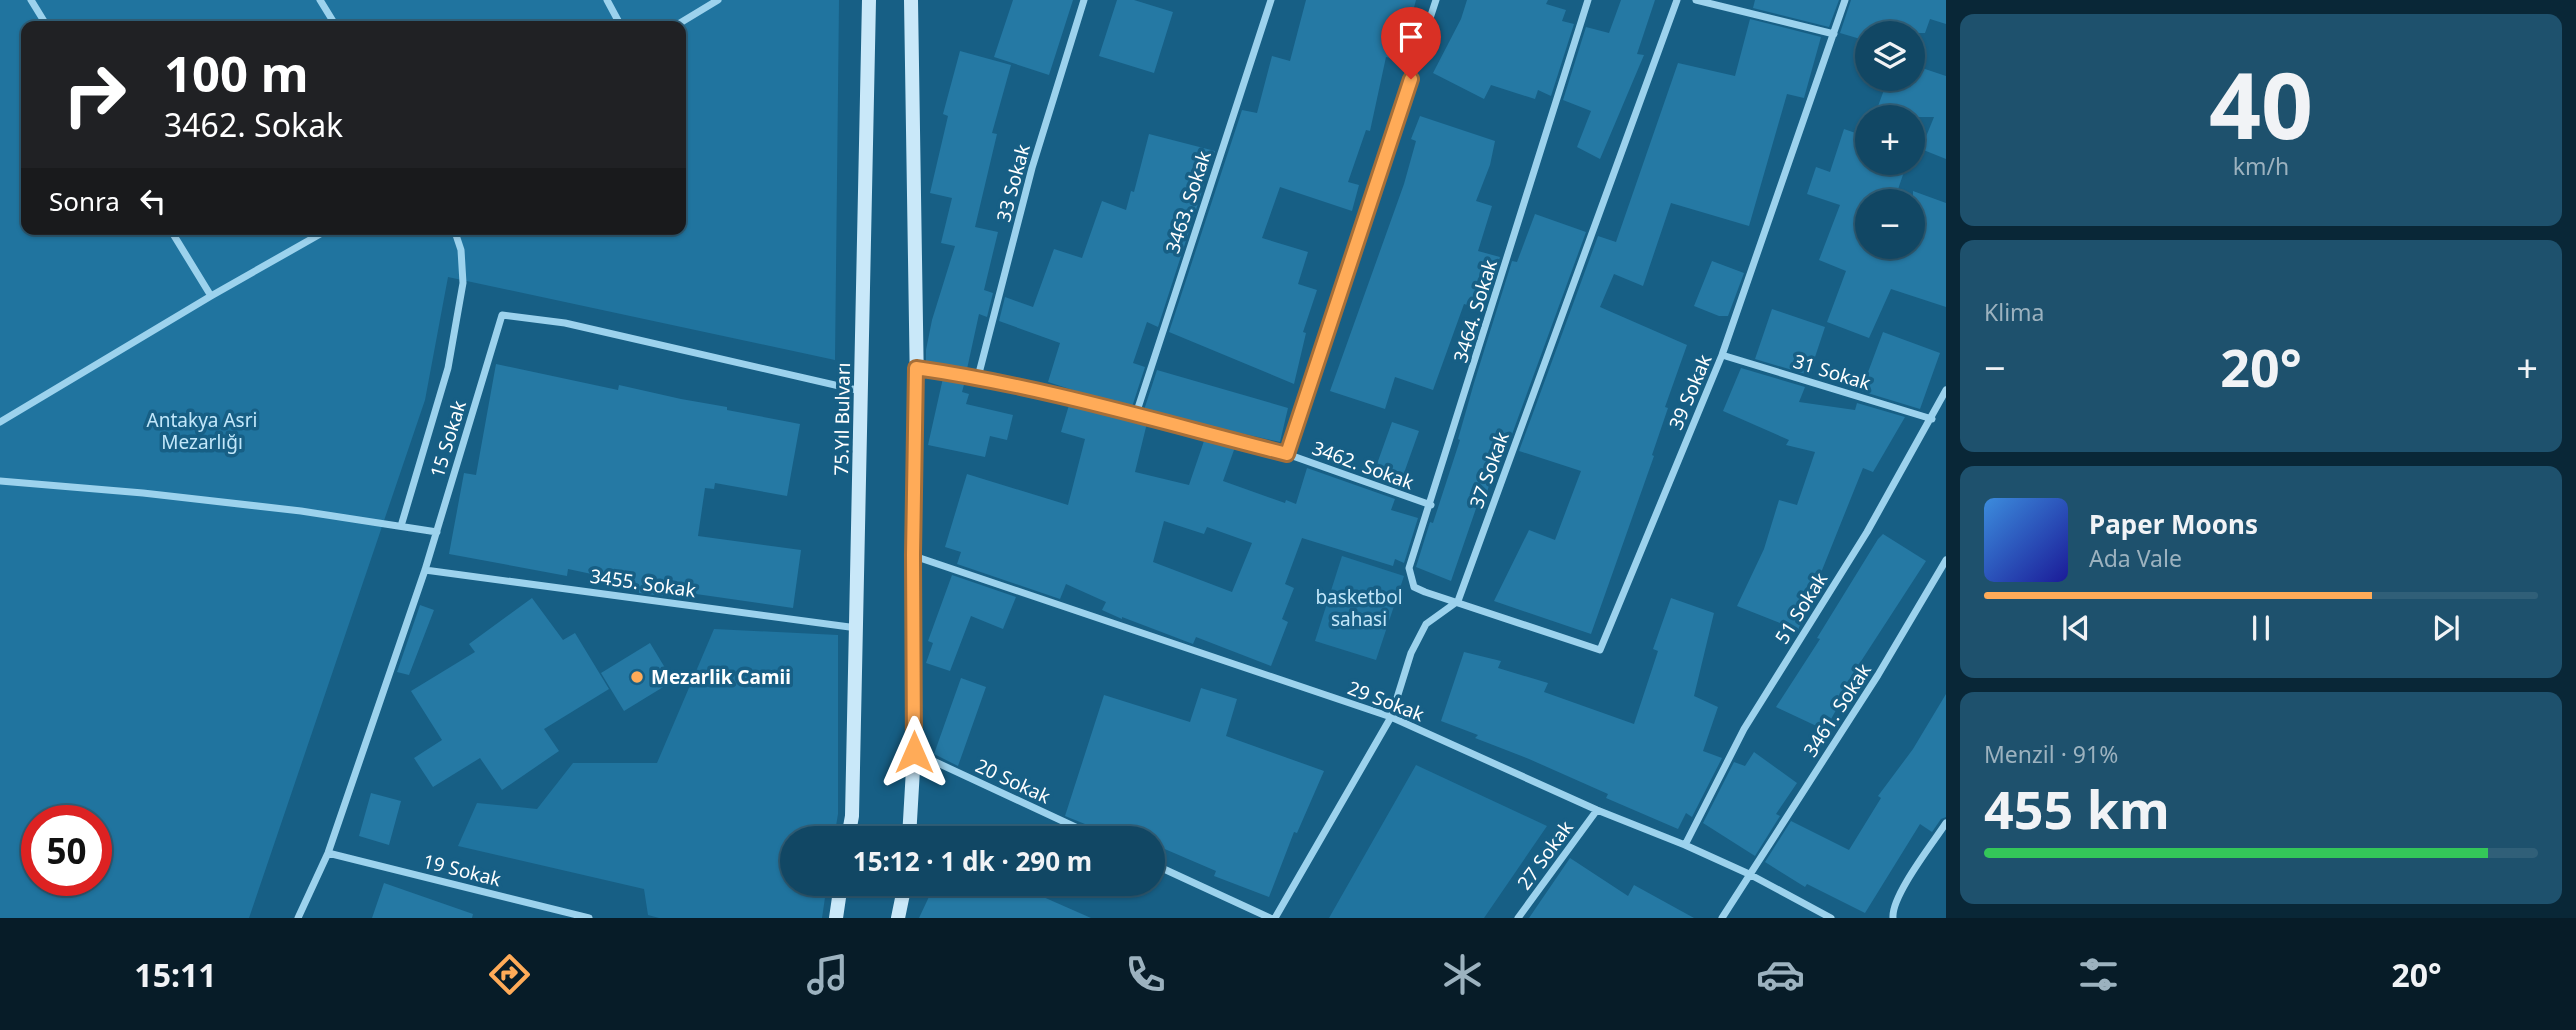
<!DOCTYPE html>
<html lang="tr">
<head>
<meta charset="utf-8">
<style>
	:root { --surface:#114764; --page:#1e516d; --text:#f1f3f6; --muted:#9cb2bf; --line:#305f78; --accent:#ffab58 }
	body { margin:0; font-family:"Noto Sans",sans-serif; background:var(--page); color:var(--text); height:100vh; display:flex; flex-direction:column; font-size:26px; white-space:nowrap }
	* { box-sizing:border-box; margin:0 }
	p { font-size:23px; color:var(--muted) }
	.icon { flex:none; width:38px; height:38px; fill:none; stroke:currentColor; stroke-width:2; stroke-linecap:round; stroke-linejoin:round }
	.map { position:relative; flex:1; overflow:hidden }
	.sheet { display:flex; flex-direction:column; gap:14px; padding:14px; background:#092737; width:630px }
	.sheet>* { flex:none }
	.hud { position:absolute; left:21px; top:21px; width:665px; height:214px; border-radius:14px; box-shadow:0 2px 5px #0004,0 0 0 2px var(--line); background:#202124; color:#fff; overflow:hidden }
	.controls { position:absolute; left:1855px; top:21px; display:grid; gap:14px }
	.controls a { display:grid; place-items:center; width:70px; height:70px; border-radius:50%; background:var(--surface); box-shadow:0 2px 5px #0004,0 0 0 2px var(--line); font-size:35px }
	.speed { position:absolute; left:21px; top:805px; display:flex; gap:14px; font-size:35px; font-weight:700; text-align:center }
	.speed>* { display:grid; place-content:center; width:91px; height:91px; border-radius:50%; background:var(--surface); box-shadow:0 2px 5px #0004,0 0 0 2px var(--line); line-height:1 }
	.speed .limit { border:10px solid #d22; background:#fff; color:#111 }
	.pin { position:absolute; display:grid; place-items:center; width:60px; height:60px; color:#fff; margin:-72px -30px; border-radius:50% 50% 50% 0; rotate:-45deg; box-shadow:0 0 7px #0007 }
	.pin .icon { rotate:45deg }
	.me { position:absolute; width:77px; margin:-38px; rotate:0deg; stroke-linejoin:round; filter:drop-shadow(0 0 5px #0008) }
	.turn { display:flex; align-items:center; gap:24px; height:147px; padding:0 28px; font-size:32px }
	.turn .icon { width:91px; height:91px; stroke-width:2.5 }
	.turn b { display:block; font-size:49px; line-height:60px }
	.then { display:flex; align-items:center; height:66px; padding:0 28px; background:#0003; gap:14px; font-size:26px }
	.big { font-size:52px; font-weight:700; line-height:1.1 }
	.sheet .tile { flex:1; display:flex; flex-direction:column; justify-content:center; gap:10px; min-width:0; padding:0 24px; border-radius:14px; background:var(--page) }
	.sheet .dial { align-items:center; gap:0 }
	.dial b { font-size:91px; line-height:1 }
	.song { display:flex; align-items:center; gap:21px }
	.cover { width:84px; height:84px; border-radius:10px; background:linear-gradient(135deg,hsl(210 70% 55%),hsl(240 70% 35%)) }
	.played { height:7px; border-radius:4px; background:linear-gradient(90deg,var(--accent) 70%,var(--line) 70%) }
	.keys { display:flex; justify-content:space-around; direction:ltr }
	.heat { display:flex; justify-content:space-between; align-items:center; font-size:38px; direction:ltr }
	.charge { height:10px; border-radius:5px; background:linear-gradient(90deg,#34c759 91%,var(--line) 0) }
	.trip { position:absolute; left:780px; top:826px; width:385px; height:70px; border-radius:35px; background:var(--surface); box-shadow:0 2px 5px #0004,0 0 0 2px var(--line); font-weight:700; line-height:70px; text-align:center }
	.tabs { display:flex; height:112px; justify-content:space-around; align-items:center; background:#071c28; color:var(--muted) }
	.tabs .icon { width:49px; height:49px }
	.tabs .on { color:var(--accent) }
	.tabs b { font-size:32px; color:var(--text) }
	main { display:flex; flex:1; min-height:0 }
	.map>svg:first-child { display:block }
	.green { fill:#20749f; fill-rule:evenodd }
	.building { fill:#2579a4; fill-rule:evenodd }
	.lines { fill:none; stroke-linecap:round; stroke-linejoin:round }
	.minor { stroke:#9cd2ed; stroke-width:7 }
	.secondary { stroke:#c9e8f9; stroke-width:14 }
	.route-casing { stroke:#a66f39; stroke-width:18 }
	.route { stroke:#ffab58; stroke-width:12 }
	.poi-dot { fill:#ffab58; stroke:#175f85; stroke-width:2.5 }
	.labels { text-anchor:middle; stroke-width:7; stroke-linejoin:round; paint-order:stroke }
	.street-label { font-size:19px; fill:#fff; stroke:#175f85 }
	.park-label { font-size:19px; fill:#c2e7fa; stroke:#175f85 }
	.poi-label { font-size:19px; font-weight:bold; fill:#fff; stroke:#175f85; text-anchor:start }
</style>
</head>
<body>
<main>
<div class="map">
<svg width="1946" height="918" viewBox="0 0 1946 918">
	<rect width="100%" height="100%" fill="#175f85"/>
	<path class="green" d="M0 0H839L835 360 448 277 425 400 249 918H0ZM26 26H681V229H26ZM37 821H96V880H37Z
		M1342 556 1404 576 1376 660 1315 641Z
		M714 629 838 635V814L834 838H793V884H827L822 918H659L648 915 644 889 458 846 477 803 537 809 573 763H657Z
		M1416 765 1547 826 1484 918H1329Z"/>
	<path class="building" d="M1013 0H1073L1049 75 994 57Z
		M1117 0H1134L1173 12 1154 73 1099 56Z
		M1306 0H1416L1400 60 1386 57 1370 131 1366 130 1348 182 1359 185 1352 211 1280 187 1262 238 1308 252 1298 284 1317 290 1303 332 1306 333 1294 384 1169 332 1242 110 1257 113 1272 56 1290 61Z
		M1467 0H1548L1546 4 1566 10 1562 21 1574 24 1551 96 1538 90 1535 99 1491 85 1484 99 1433 73 1461 19Z
		M1621 0H1655L1637 54 1644 55 1600 159 1577 147 1591 111 1563 100 1586 27 1609 33Z
		M1755 0H1839L1829 27 1753 8Z
		M1851 0H1946V24L1930 19 1925 33H1867V41L1840 33Z
		M1750 19 1821 37 1804 98 1787 94 1749 226 1671 203 1643 286 1614 274 1600 307 1687 345 1665 407 1668 408 1652 455 1654 456 1591 634 1494 601 1529 530 1555 540 1581 471 1519 451 1598 236 1616 242 1678 63 1735 76Z
		M960 51 1011 65 992 133 997 134 975 227 998 232 984 290 993 293 987 317 979 314 967 369 926 362V350L932 320 955 246 941 243 952 198 930 193 948 116 943 114Z
		M1913 65 1946 76V159L1921 149 1934 117H1874L1888 79H1913Z
		M1420 116 1495 141 1490 165 1476 201 1492 206 1478 251 1500 257 1484 310 1464 304 1433 390 1395 377 1385 409 1330 391 1404 184 1416 141 1411 139Z
		M1844 129 1867 137V163H1907L1894 201H1867V247H1913V191L1946 203V307L1891 289 1869 338 1827 322 1846 271 1819 260 1840 205 1807 194 1816 167 1830 172Z
		M1149 134 1215 151 1158 327 1147 322 1133 363 1145 367 1132 407 1072 393 1073 390 1048 382 1060 343 999 321 1005 297 1033 307 1054 249 1082 258 1102 201 1126 210 1131 191 1134 192Z
		M1535 214 1586 232 1507 448 1502 446 1486 495 1481 494 1451 581 1416 567 1430 522 1433 523 1460 440 1458 439 1474 383 1512 261 1517 262Z
		M1712 261 1744 273 1728 316H1719L1694 306Z
		M1772 309 1825 327 1809 375 1755 359Z
		M1883 332 1940 353 1920 409 1861 391Z
		M496 364 618 390 619 385 681 399 727 407V410L800 424 787 496 715 483 714 489 705 488 698 536 801 550 793 608 689 593 688 599 639 593V584L568 569 567 576 449 554 464 473 476 475Z
		M1741 368 1805 387 1799 402 1855 410 1857 403 1905 417 1873 472 1863 468 1798 630 1737 606 1764 549 1779 500 1797 505 1815 452 1786 445 1789 440 1723 411Z
		M1157 370 1288 408 1280 442 1240 433 1239 435 1144 410Z
		M943 378 965 381 962 392 969 394 966 404 1013 415 1007 440 990 436 985 457 928 445Z
		M1069 405 1147 423 1135 472 1189 485 1205 438 1235 447 1223 481 1285 503 1286 500 1296 504 1307 468 1395 499 1391 510 1418 518 1404 563 1395 559 1393 566 1302 538 1285 584 1294 588 1282 619 1288 622 1271 666 1196 637 1193 644 1122 617V619L1102 610 1106 602 1066 584 1060 599 957 564 961 552 945 547 967 474 1068 505 1085 439 1061 432ZM1164 521 1204 534 1207 527 1252 543 1232 592 1153 562Z
		M1392 422 1419 431 1399 487 1372 478Z
		M1883 534 1926 561 1843 689 1846 692 1825 730 1776 707 1820 639 1817 638 1878 539Z
		M952 575 1016 597 1003 629 971 616 950 671 926 663 933 643 928 641Z
		M532 598 563 640 575 633 609 689 544 729 559 751 502 790 480 758 433 787 414 758 442 740 411 691 475 652 469 644Z
		M1671 598 1714 613 1694 696 1718 707 1703 751 1722 758 1692 817 1686 813 1678 829 1606 798 1608 794 1529 759 1475 738 1478 735 1441 721 1464 652 1501 661 1498 668 1548 683 1544 692 1634 724 1658 651 1653 649Z
		M420 605 434 610 409 675 397 672Z
		M650 643 673 681 624 711 601 673Z
		M961 678 986 687 958 766 934 754Z
		M1201 688 1237 699 1226 736 1324 771 1297 833 1294 832 1269 897 1214 876 1216 871 1153 844V838H1120L1065 816 1104 695 1190 722Z
		M1946 694V817L1941 819 1932 832 1920 824 1865 913 1807 884 1805 887 1765 862 1791 821 1849 850 1881 798 1878 796 1913 749Z
		M1754 752 1797 783 1776 814 1780 816 1755 856 1703 823 1734 762 1745 766Z
		M371 793 401 801 389 845 359 836Z
		M1570 858 1628 896 1634 885 1694 918H1529Z
		M384 883 473 914 472 918H372Z
		M935 884H1014L1091 918H919Z"/>
	<g class="lines">
		<path class="minor" d="M31 0 47 26
			M320 0 336 26
			M607 0 621 26
			M1588 0 1409 568 1414 587 1425 592 1600 650 1722 355 1845 0
			M1696 0 1834 34
			M675 26 718 0
			M170 229 211 296
			M1722 355 1932 419
			M916 368 978 377 1136 414 1287 454 1431 505
			M978 377 1032 168 1084 0
			M1136 414 1271 0
			M0 422 211 296 329 229
			M1287 454 1436 0
			M0 481 143 493 301 511 437 532
			M401 526 448 368 463 283 461 250 454 229
			M914 556 1391 717 1597 810 1685 845 1749 874 1831 918
			M425 570 857 628
			M914 752 1099 838
			M1685 845 1744 729 1867 532 1946 390
			M328 853 589 918
			M1153 864 1270 918
			M298 918 328 853 425 570 502 315 565 323 861 391
			M1275 918 1391 717 1411 653 1426 624 1458 601 1677 0
			M1518 918 1597 810
			M1722 918 1878 675 1946 560
			M1893 918C1891 896 1933 843 1946 823"/>
		<path class="secondary" d="M848 838 852 816 869 0
			M909 838 914 752 913 555 917 389 911 0
			M836 918 841 884
			M898 918 905 884"/>
	</g>
	<g class="lines">
		<g class="route-casing">
			<path id="route" d="M914 752 913 555 916 368C1042 386 1164 423 1287 454L1411 79"/>
		</g>
		<use href="#route" class="route"/>
	</g>
	<circle class="poi-dot" cx="637" cy="677" r="7"/>
	<g class="labels">
		<g class="street-label">
			<text transform="translate(1013 183) rotate(-75)" y="7">33 Sokak</text>
			<text transform="translate(1188 202) rotate(-72)" y="7">3463. Sokak</text>
			<text transform="translate(1475 311) rotate(-73)" y="7">3464. Sokak</text>
			<text transform="translate(1832 372) rotate(17)" y="7">31 Sokak</text>
			<text transform="translate(1690 392) rotate(-67)" y="7">39 Sokak</text>
			<text transform="translate(842 419) rotate(-89)" y="7">75.Yıl Bulvarı</text>
			<text transform="translate(448 439) rotate(-73)" y="7">15 Sokak</text>
			<text transform="translate(1363 465) rotate(20)" y="7">3462. Sokak</text>
			<text transform="translate(1489 470) rotate(-70)" y="7">37 Sokak</text>
			<text transform="translate(643 583) rotate(8)" y="7">3455. Sokak</text>
			<text transform="translate(1801 608) rotate(-58)" y="7">51 Sokak</text>
			<text transform="translate(1386 701) rotate(21)" y="7">29 Sokak</text>
			<text transform="translate(1837 710) rotate(-57)" y="7">3461. Sokak</text>
			<text transform="translate(1013 781) rotate(25)" y="7">20 Sokak</text>
			<text transform="translate(1545 855) rotate(-54)" y="7">27 Sokak</text>
			<text transform="translate(462 870) rotate(14)" y="7">19 Sokak</text>
		</g>
		<g class="park-label">
			<text x="202" y="427">Antakya Asri<tspan x="202" dy="22">Mezarlığı</tspan></text>
			<text x="1359" y="604">basketbol<tspan x="1359" dy="22">sahasi</tspan></text>
		</g>
		<g class="poi-label">
			<text x="651" y="684">Mezarlik Camii</text>
		</g>
	</g>
</svg>
<div class="controls">
<a><svg class="icon" aria-label="layers" viewBox="0 0 24 24"><path d="M12 4l9 5-9 5-9-5zM3 14l9 5 9-5"/></svg></a>
<a>+</a>
<a>−</a>
</div>
<div class="speed"><div class="limit">50</div></div>
<div class="pin" style="left:1411px;top:79px;background:#d93025"><svg class="icon" aria-label="arrive" viewBox="0 0 24 24"><path d="M6 21V4h12l-3 4 3 4H6"/></svg></div>
<svg class="me" style="left:914px;top:752px" viewBox="-20 -20 40 40"><path d="M0-17L14 15 0 8-14 15z" fill="#ffab58" stroke="#fff" stroke-width="4"/></svg>
<div class="trip">15:12 · 1 dk · 290 m</div>
<div class="hud">
<div class="turn"><svg class="icon" aria-label="right" viewBox="0 0 24 24"><path d="M7 20v-9h11M14 6l5 5-5 5"/></svg><div><b>100 m</b>3462. Sokak</div></div>
<div class="then">Sonra<svg class="icon" aria-label="left" viewBox="0 0 24 24"><path d="M17 20v-9H6M10 6l-5 5 5 5"/></svg></div>
</div>
</div>
<section class="sheet">
<div class="tile dial"><b>40</b><p>km/h</p></div>
<div class="tile"><p>Klima</p>
<div class="heat"><a>−</a><b class="big">20°</b><a>+</a></div>
</div>
<div class="tile">
<div class="song"><i class="cover"></i><div><b>Paper Moons</b><p>Ada Vale</p></div></div>
<div class="played"></div>
<div class="keys"><svg class="icon" aria-label="previous" viewBox="0 0 24 24"><path d="M18 5L8 12l10 7zM5 5v14"/></svg><svg class="icon" aria-label="pause" viewBox="0 0 24 24"><path d="M8 5v14M16 5v14"/></svg><svg class="icon" aria-label="next" viewBox="0 0 24 24"><path d="M6 5l10 7-10 7zM19 5v14"/></svg></div>
</div>
<div class="tile"><p>Menzil · 91%</p><b class="big">455 km</b><div class="charge"></div></div>
</section>
</main>
<nav class="tabs">
<b>15:11</b>
<svg class="icon on" aria-label="directions" viewBox="0 0 24 24"><path d="M12 3l9 9-9 9-9-9zM9 14v-3h6M13 9l2 2-2 2"/></svg>
<svg class="icon" aria-label="music" viewBox="0 0 24 24"><path d="M9 18V5l10-2v13"/><circle cx="6" cy="18" r="3"/><circle cx="16" cy="16" r="3"/></svg>
<svg class="icon" aria-label="phone" viewBox="0 0 24 24"><path d="M5 4h4l2 5-3 2q2 4 5 5l2-3 5 2v4C11 20 4 13 5 4z"/></svg>
<svg class="icon" aria-label="climate" viewBox="0 0 24 24"><path d="M12 3v18M4 7l16 10M4 17L20 7"/></svg>
<svg class="icon" aria-label="car" viewBox="0 0 24 24"><path d="M5 17H2v-5l4-1 3-4h7l3 4 3 1v5h-3M9 17h6M6 11h13"/><circle cx="7" cy="17" r="2"/><circle cx="17" cy="17" r="2"/></svg>
<svg class="icon" aria-label="filters" viewBox="0 0 24 24"><path d="M4 7h16M4 17h16"/><circle cx="9" cy="7" r="2"/><circle cx="15" cy="17" r="2"/></svg>
<b>20°</b>
</nav>
</body>
</html>
